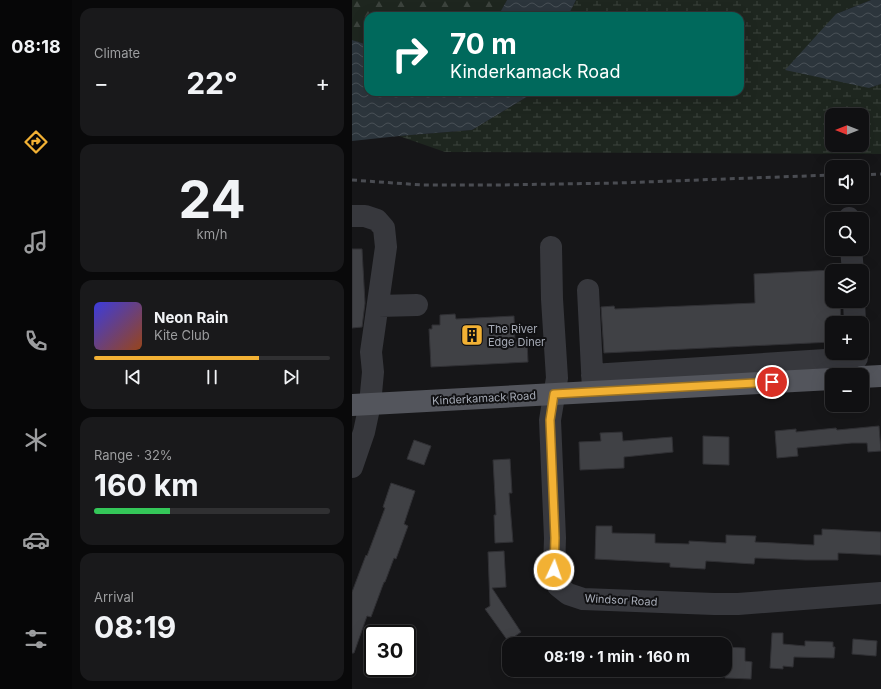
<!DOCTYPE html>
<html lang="en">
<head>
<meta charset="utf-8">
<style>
	:root { --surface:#101012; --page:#19191b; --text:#f1f3f6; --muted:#9c9d9f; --line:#303032; --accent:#f2b134 }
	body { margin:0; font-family:Inter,sans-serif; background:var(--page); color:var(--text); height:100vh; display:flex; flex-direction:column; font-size:15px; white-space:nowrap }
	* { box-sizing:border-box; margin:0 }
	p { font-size:13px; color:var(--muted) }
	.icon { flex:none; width:22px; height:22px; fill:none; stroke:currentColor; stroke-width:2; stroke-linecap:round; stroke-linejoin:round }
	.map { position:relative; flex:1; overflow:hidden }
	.panel { display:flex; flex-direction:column; gap:8px; padding:8px; background:#09090a; width:280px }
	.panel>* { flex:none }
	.top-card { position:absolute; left:12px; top:12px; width:380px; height:84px; border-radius:12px; box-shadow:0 4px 16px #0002,0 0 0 1px var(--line); background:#00695c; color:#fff; overflow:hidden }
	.needle { width:26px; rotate:270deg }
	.fabs { position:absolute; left:473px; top:108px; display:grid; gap:8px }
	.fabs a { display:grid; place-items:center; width:44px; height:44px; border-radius:8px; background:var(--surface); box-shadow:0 4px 16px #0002,0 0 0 1px var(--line); font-size:20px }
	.speed { position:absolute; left:12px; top:625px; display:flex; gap:8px; font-size:20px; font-weight:700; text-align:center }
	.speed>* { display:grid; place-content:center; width:52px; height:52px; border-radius:50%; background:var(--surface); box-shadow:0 4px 16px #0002,0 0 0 1px var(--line); line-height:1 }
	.speed .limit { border:2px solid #111; border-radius:6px; background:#fff; color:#111 }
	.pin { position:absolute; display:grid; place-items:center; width:34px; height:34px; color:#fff; margin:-17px; border:2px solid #fff; border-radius:50%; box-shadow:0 1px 4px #0007 }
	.me { position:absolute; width:44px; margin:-22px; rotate:3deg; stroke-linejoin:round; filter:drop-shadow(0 0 3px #0008) }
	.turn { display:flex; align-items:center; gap:14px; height:84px; padding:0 20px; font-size:18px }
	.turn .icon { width:52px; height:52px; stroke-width:2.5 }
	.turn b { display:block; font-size:28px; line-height:34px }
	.big { font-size:30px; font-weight:700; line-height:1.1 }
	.panel .tile { flex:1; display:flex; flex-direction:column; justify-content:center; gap:6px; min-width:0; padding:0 14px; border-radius:12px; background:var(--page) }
	.panel .dial { align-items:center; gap:0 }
	.dial b { font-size:52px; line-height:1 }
	.song { display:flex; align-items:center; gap:12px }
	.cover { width:48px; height:48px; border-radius:6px; background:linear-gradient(135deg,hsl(240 70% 55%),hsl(20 70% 35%)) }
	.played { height:4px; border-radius:2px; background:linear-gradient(90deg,var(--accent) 70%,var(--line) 70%) }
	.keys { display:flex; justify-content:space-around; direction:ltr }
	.heat { display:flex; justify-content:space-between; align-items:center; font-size:22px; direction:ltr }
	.charge { height:6px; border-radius:3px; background:linear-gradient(90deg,#34c759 32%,var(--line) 0) }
	.trip { position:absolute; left:150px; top:637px; width:230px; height:40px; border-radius:12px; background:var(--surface); box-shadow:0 4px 16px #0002,0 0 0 1px var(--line); font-weight:700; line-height:40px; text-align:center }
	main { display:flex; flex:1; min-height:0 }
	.menu { display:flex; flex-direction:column; width:72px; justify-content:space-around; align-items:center; background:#060607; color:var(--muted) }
	.menu .icon { width:28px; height:28px }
	.menu .on { color:var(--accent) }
	.menu b { font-size:18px; color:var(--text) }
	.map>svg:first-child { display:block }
	.forest { fill:url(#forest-firs) }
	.wetland { fill:url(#wetland-marsh); fill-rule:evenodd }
	.water { fill:url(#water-waves) }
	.building { fill:#404145; stroke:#303034 }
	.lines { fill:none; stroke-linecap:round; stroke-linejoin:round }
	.minor { stroke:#37383d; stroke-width:22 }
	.major { stroke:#53555c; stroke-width:22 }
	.rail { stroke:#4a4c52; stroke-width:3; stroke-dasharray:5 4; stroke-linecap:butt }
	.route-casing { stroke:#9d7322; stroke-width:10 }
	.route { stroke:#f2b134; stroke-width:7 }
	.labels { text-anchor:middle; stroke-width:4; stroke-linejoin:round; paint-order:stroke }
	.poi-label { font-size:11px; fill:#a8adb8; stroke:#111113; text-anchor:start }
	.street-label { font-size:11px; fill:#a8adb8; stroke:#111113 }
</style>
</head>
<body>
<main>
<nav class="menu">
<b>08:18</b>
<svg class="icon on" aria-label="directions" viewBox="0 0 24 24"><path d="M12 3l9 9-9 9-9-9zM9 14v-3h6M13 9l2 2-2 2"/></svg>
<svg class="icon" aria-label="music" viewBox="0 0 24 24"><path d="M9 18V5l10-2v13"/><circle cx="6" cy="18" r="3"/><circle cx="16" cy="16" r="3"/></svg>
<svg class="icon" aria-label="phone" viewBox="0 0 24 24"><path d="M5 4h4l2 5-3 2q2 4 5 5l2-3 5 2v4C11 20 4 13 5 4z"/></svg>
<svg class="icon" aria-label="climate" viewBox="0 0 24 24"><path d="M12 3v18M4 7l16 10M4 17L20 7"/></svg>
<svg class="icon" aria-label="car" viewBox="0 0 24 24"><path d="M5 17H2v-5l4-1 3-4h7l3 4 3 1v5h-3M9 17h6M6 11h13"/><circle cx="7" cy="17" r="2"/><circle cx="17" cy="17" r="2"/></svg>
<svg class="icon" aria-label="filters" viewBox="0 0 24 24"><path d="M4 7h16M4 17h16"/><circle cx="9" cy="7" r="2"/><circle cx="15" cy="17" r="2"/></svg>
</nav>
<section class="panel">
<div class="tile"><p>Climate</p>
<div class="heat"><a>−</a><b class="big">22°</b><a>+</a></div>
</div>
<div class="tile dial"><b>24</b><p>km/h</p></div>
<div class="tile">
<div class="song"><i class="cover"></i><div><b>Neon Rain</b><p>Kite Club</p></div></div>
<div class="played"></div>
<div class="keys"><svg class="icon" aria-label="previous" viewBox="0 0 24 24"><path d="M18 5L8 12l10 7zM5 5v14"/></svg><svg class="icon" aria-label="pause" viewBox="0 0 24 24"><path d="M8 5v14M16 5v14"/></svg><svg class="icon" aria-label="next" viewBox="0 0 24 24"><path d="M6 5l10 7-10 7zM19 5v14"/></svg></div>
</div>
<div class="tile"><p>Range · 32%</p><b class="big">160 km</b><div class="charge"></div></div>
<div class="tile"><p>Arrival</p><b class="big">08:19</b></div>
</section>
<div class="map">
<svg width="529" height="689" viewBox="0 0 529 689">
	<defs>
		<pattern id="forest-firs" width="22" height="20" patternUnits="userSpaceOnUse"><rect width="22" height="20" fill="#1e261f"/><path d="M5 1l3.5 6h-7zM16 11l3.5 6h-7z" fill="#3c433d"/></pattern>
		<pattern id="wetland-marsh" width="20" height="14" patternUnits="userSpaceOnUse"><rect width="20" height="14" fill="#1e261f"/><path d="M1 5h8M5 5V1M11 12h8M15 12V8" fill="none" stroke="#3c433d"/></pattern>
		<pattern id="water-waves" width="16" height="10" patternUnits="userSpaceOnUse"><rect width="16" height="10" fill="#2c353c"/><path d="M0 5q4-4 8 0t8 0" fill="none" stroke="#485056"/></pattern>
	</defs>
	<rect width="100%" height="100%" fill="#161618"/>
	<path class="forest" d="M0 0H155L146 16H16V45L0 40Z"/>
	<path class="wetland" d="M224 0H519L484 14 517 88 529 84V154L93 152 47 136 120 130 183 92H388V16H216ZM480 115H510V145H480Z"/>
	<path class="water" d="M155 0H224L216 16H146Z
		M519 0H529V84L517 88 433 70 484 14Z
		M0 40 16 45V92H183L120 130 47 136 0 141Z"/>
	<path class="building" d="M0 249H10L13 303 10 327 0 328Z
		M480 270V301H488L489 323H480V342L252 353 249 307 262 306 263 309 403 303 402 274Z
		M103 314 104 319 162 316 163 342 175 341 176 362 79 367 77 329H80V325H88V315Z
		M527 426 529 451 516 452 515 443H500L445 448 446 456 425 458 423 431 444 429V432L484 428 485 430Z
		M270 432 271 441 320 437 321 452 272 457V468L228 470 227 442 249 441 248 433Z
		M351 436 377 437V465L351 464Z
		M62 440 79 446 72 465 55 459Z
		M158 459 160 493H157L161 542 143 543 142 515H144L141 460Z
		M39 483 63 491 52 524 56 526 44 559 42 558 33 582H32L19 617 15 616 2 653H0V592L14 555 15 556 33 508 31 507Z
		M244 526H260V533L303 534V543L337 544V541L374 543V535L404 536 403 542 462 545V535H470V529L529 532V555L486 553V560H453L403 558 402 564 354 561 353 569 318 567V563L243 559Z
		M152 551 154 587 140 588 169 632 156 641 133 609 138 606 136 552Z
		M420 633H431V644L453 646V641L481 642V647H483L482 658 442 657 441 667 431 666V669L418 668Z
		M501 639 525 641 524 656 500 654Z
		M373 647 393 648V661L400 662 399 679 373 678Z"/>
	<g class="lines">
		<path class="minor" d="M0 216H13L25 220 32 228 34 247 19 352 21 372 18 404 12 432 0 467
			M497 218V219
			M199 247 200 299 205 378 198 420 203 538 202 570 206 586 216 594 231 599 362 604H386L529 593
			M499 249 501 271
			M236 290 241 390
			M502 301 503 323
			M26 306 65 305
			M240 375 505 358"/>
		<path class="major" d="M510 377 529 376
			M0 405 480 379"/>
		<path class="rail" d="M510 175 529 174
			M0 180 70 185H148L265 183 480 175"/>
	</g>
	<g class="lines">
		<g class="route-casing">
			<path id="route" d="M202 570 203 538 198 420 202 394 420 382"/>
		</g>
		<use href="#route" class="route"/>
	</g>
	<defs>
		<g id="building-square" transform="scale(1.15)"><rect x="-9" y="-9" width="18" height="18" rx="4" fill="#f2b134" stroke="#111113"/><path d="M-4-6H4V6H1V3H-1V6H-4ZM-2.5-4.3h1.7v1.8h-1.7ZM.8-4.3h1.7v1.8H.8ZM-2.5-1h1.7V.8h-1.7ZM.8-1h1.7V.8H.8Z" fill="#111"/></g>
	</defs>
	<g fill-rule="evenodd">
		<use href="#building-square" x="120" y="335"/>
	</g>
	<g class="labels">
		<g class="poi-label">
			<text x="136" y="333">The River<tspan x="136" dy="13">Edge Diner</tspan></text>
		</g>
		<g class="street-label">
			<text transform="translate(132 398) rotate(-3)" y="4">Kinderkamack Road</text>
			<text transform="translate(269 600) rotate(3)" y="4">Windsor Road</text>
		</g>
	</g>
</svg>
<div class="fabs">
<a><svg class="needle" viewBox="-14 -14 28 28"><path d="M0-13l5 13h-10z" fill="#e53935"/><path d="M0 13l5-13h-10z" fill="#9c9d9f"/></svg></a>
<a><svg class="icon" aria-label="sound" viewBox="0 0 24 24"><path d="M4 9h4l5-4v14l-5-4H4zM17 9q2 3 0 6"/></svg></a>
<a><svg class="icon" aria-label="search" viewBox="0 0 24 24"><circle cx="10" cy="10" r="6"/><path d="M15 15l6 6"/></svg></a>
<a><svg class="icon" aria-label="layers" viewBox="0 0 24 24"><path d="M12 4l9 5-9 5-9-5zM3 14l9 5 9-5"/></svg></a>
<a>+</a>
<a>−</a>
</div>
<div class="speed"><div class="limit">30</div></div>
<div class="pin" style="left:420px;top:382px;background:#d93025"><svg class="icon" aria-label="arrive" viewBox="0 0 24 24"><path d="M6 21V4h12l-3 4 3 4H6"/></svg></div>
<svg class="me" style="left:202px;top:570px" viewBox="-20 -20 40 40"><circle r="17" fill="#f2b134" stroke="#fff" stroke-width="3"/><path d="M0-11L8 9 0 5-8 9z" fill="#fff"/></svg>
<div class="trip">08:19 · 1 min · 160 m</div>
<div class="top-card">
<div class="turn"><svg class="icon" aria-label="right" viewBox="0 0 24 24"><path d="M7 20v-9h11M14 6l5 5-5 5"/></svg><div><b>70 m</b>Kinderkamack Road</div></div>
</div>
</div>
</main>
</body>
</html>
